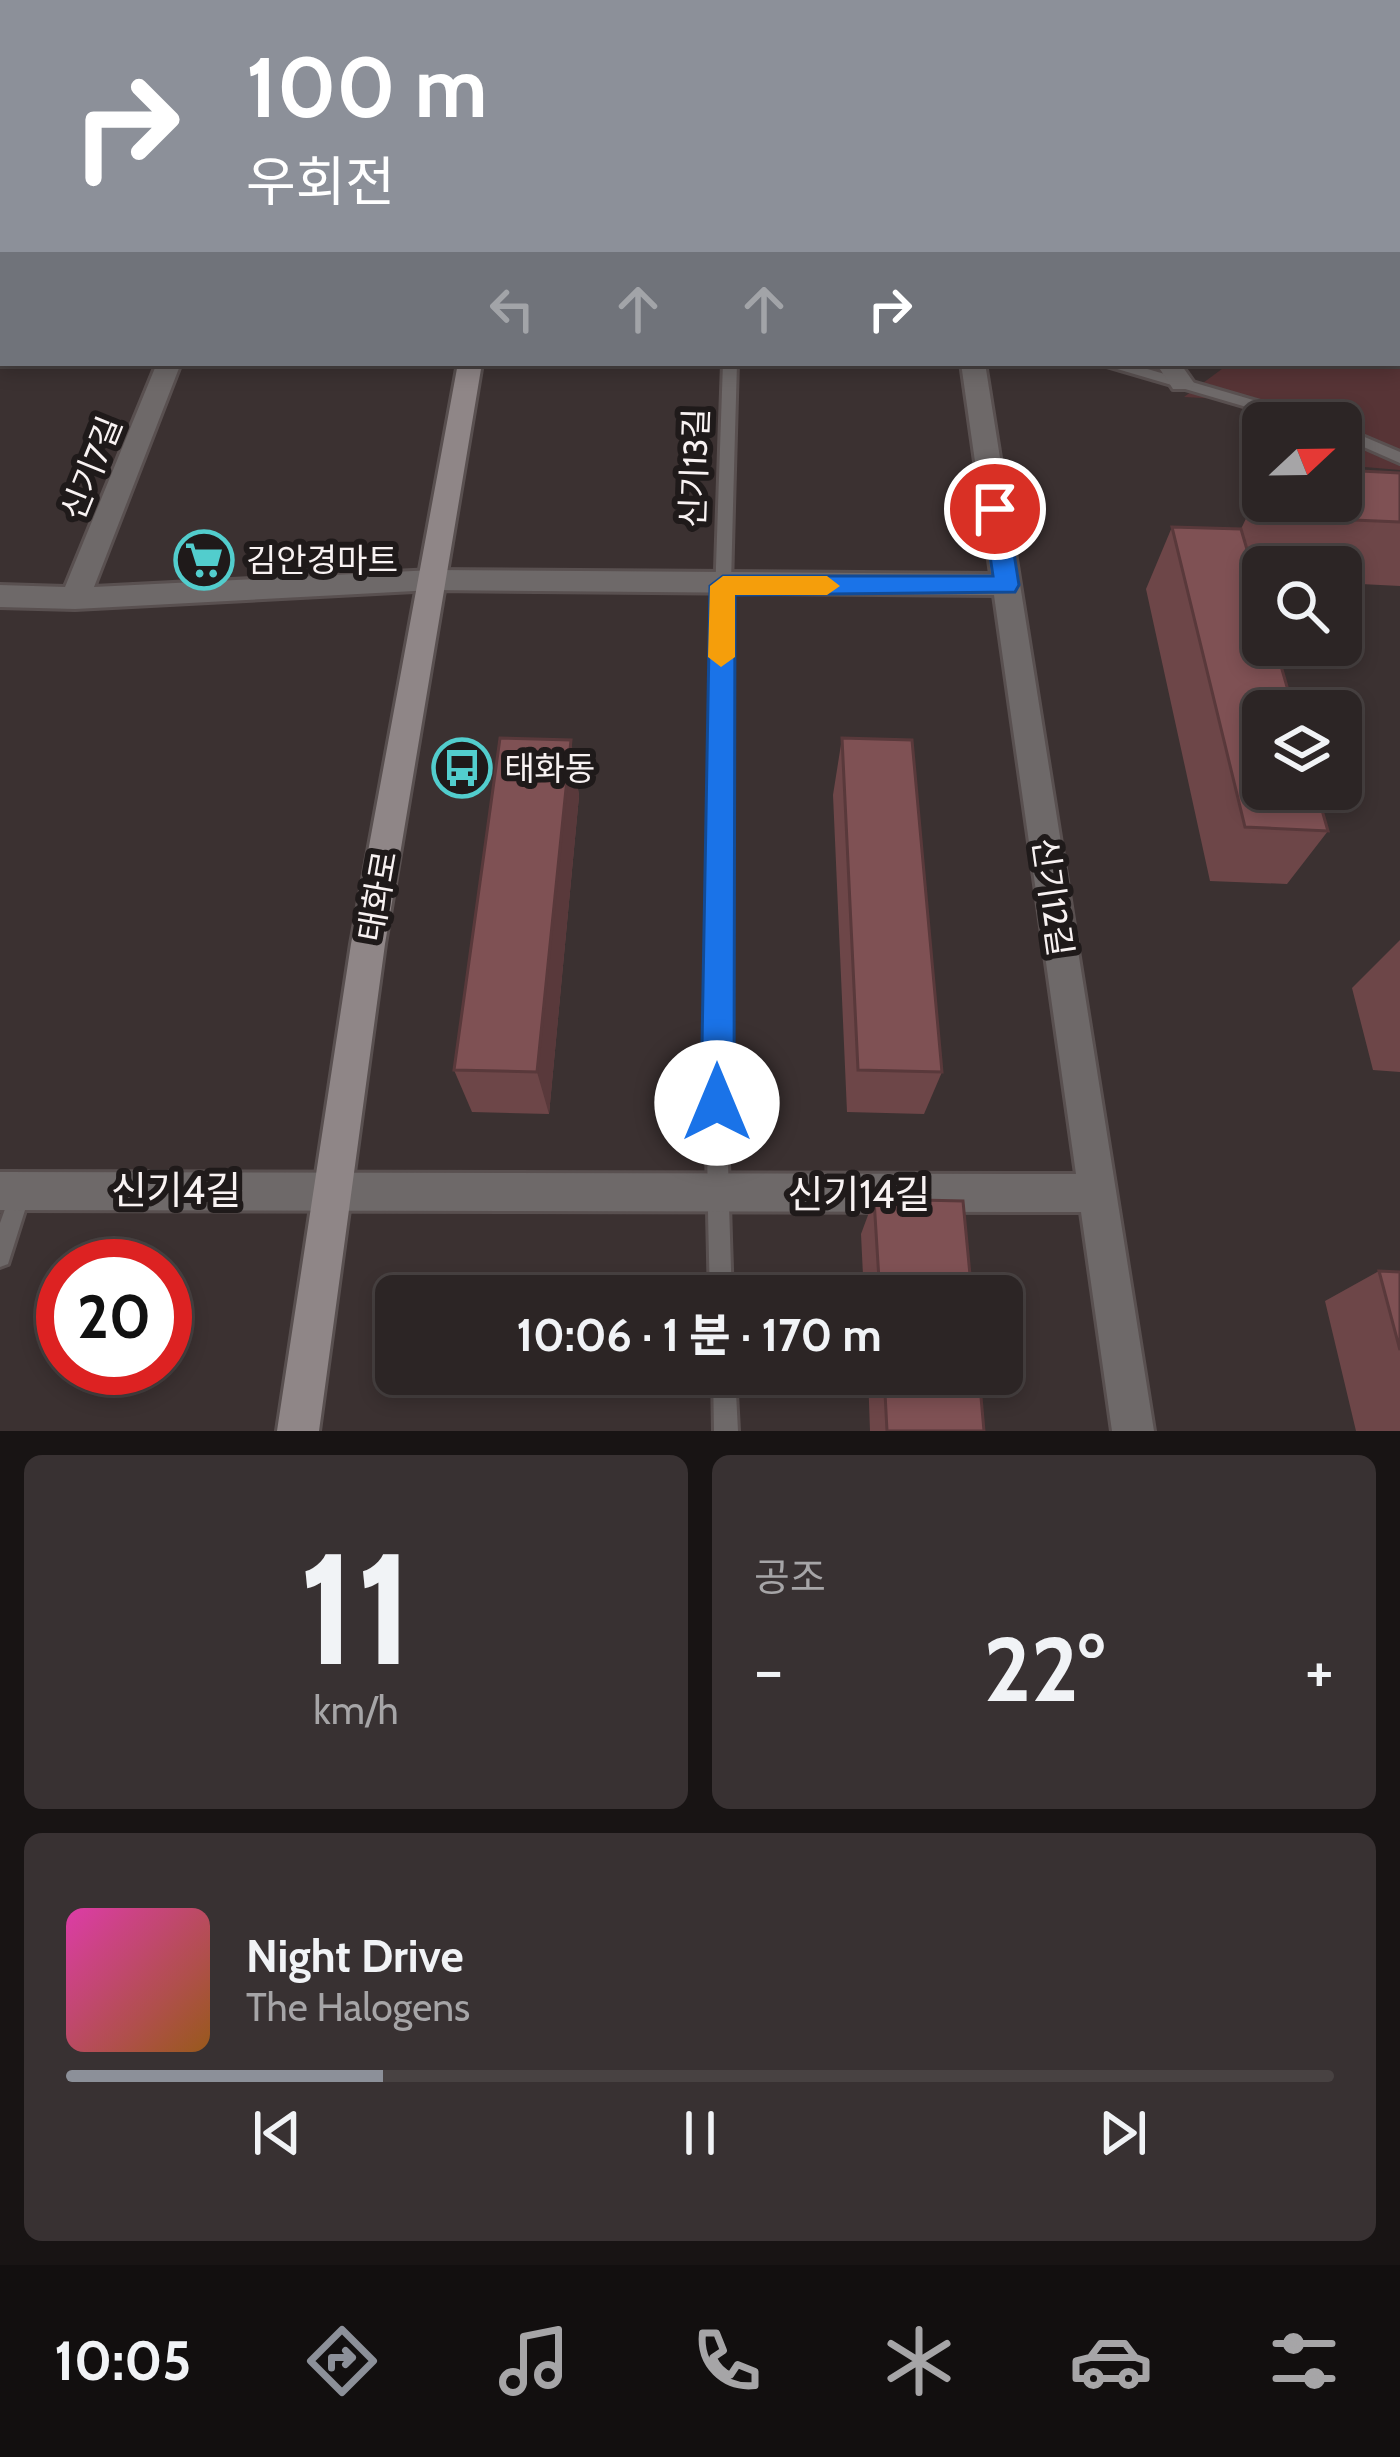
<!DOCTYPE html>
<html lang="ko">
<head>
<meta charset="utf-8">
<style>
	:root { --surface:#2c2525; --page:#383132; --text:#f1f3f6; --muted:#a6a5a7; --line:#484242; --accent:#8c9099 }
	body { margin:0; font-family:Cabin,"Noto Sans KR",sans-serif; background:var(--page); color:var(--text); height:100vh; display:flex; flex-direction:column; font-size:45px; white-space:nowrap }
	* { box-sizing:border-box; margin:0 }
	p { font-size:39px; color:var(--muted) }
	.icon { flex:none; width:66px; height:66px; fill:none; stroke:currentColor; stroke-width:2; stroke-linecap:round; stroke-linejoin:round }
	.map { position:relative; height:1431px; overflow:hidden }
	.panel { display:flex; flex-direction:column; gap:24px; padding:24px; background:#181414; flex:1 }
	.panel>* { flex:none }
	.banner { position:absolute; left:0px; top:0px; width:1401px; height:366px; box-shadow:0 6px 18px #0003,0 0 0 3px var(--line); background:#8c9099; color:#fff; overflow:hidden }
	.needle { width:78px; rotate:68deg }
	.buttons { position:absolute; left:1242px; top:402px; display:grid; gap:24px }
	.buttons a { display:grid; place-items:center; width:120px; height:120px; border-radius:18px; background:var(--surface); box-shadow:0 6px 18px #0003,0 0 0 3px var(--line); font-size:60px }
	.speed { position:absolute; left:36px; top:1239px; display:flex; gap:24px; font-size:60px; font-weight:700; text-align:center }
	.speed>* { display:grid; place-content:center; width:156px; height:156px; border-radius:50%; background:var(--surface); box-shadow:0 6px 18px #0003,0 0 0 3px var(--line); line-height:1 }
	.speed .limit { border:18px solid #d22; background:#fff; color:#111 }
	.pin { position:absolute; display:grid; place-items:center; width:102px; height:102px; color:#fff; margin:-51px; border:6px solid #fff; border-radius:50%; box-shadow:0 3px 12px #0007 }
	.me { position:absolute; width:132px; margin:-66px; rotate:0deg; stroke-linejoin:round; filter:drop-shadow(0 0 9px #0008) }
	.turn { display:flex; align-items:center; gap:42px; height:252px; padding:0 48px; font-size:54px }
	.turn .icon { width:156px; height:156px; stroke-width:2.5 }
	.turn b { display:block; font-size:84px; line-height:102px }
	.lanes { display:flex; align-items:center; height:114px; padding:0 48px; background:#0003; justify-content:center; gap:60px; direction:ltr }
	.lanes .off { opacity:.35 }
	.big { font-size:90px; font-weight:700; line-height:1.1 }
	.panel .card { flex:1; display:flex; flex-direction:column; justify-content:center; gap:18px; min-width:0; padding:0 42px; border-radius:18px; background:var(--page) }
	.panel .dial { align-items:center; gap:0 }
	.dial b { font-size:156px; line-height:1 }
	.song { display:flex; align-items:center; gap:36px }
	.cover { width:144px; height:144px; border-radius:18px; background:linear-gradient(135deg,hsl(320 70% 55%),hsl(30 70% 35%)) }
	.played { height:12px; border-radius:6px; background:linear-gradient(90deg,var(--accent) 25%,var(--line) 25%) }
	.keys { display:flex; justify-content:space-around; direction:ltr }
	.heat { display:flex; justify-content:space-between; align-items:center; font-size:66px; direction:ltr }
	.panel .tiles { flex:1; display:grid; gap:24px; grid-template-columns:1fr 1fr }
	.card:last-child { grid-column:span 2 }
	.trip { position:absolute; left:375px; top:1275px; width:648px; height:120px; border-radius:18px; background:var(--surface); box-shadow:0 6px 18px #0003,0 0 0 3px var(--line); font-weight:700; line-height:120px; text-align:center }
	.dock { display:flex; height:192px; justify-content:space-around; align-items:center; background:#120f0f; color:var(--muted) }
	.dock .icon { width:84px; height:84px }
	.dock .current { color:var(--accent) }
	.dock b { font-size:54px; color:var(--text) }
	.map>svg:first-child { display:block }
	.green { fill:#573436 }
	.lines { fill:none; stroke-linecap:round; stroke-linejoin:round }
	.stream { stroke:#360f14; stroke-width:8 }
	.lane-casing { stroke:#595050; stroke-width:6 }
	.street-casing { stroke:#595050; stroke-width:6 }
	.secondary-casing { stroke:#595050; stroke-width:6 }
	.lane { fill:#6e6969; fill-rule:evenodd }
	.street { fill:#6e6969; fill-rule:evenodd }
	.secondary { fill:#8f8687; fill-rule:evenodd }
	.wall { fill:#6d4648 }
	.shaded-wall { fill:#59393b }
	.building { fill:#7f5154; stroke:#59393b; stroke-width:3 }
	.route { fill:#1a73e8; stroke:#114b97; stroke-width:3 }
	.slow { fill:#f59e0b }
	.labels { text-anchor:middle; stroke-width:12; stroke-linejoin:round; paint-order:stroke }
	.street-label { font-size:33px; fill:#f8f2f2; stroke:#1f1a1a }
	.poi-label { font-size:33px; fill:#f8f2f2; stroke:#1f1a1a; text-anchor:start }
	.near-street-label { font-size:39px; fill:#f8f2f2; stroke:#1f1a1a }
</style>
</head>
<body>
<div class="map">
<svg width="1400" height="1431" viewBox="0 0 1400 1431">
	<rect width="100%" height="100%" fill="#3b3131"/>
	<path class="green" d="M1400 30V470L1341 465V423H1294L1277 402 1184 397 1230 363H1398Z"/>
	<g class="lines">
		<path class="stream" d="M874 0 988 2"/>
		<g class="lane-casing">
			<path id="lane" d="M723 363H737C728 674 720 985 732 1296H710C701 985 712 674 723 363Z
				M1105 363H1127L1322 420 1324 423H1301L1107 366Z
				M1341 427 1400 452V463L1341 437Z
				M21 1181 28 1184 31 1191 8 1264 0 1267V1223L14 1184Z
				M713 1374H735L738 1431H714Z"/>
		</g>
		<g class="street-casing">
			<path id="street" d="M105 0H123L103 3Z
				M925 0H943V3H925Z
				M0 20H3V30H0Z
				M0 175H3L0 192Z
				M0 235H3V249H0Z
				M157 363H181L94 587 433 570 991 574 961 363H985L1154 1431H1112L1081 1212 0 1210V1172L1076 1174 994 595 433 590 75 609 0 607V585L65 587Z
				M1156 363H1180L1194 383 1191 389H1173Z"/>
		</g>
		<g class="secondary-casing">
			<path id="secondary" d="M472 0H490V3H472Z
				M510 0H528V3H510Z
				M458 363H482L385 944 319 1431H277L351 944Z"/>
		</g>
		<use href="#lane" class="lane"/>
		<use href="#street" class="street"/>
		<use href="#secondary" class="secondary"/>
	</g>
	<path class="wall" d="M1400 473V586L1341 583V567H1263V579H1256L1328 831 1287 884 1210 881 1146 589 1172 527 1241 529 1263 483V501H1341Z
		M842 738 942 1072 924 1114 847 1112 833 795Z
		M571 740 579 796 549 1114 472 1112 454 1070Z
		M1400 940V1072L1373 1070 1352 988Z
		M874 1199 972 1296H864L861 1234Z
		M1379 1271 1400 1272V1431H1356L1325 1301Z
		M868 1374H979L984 1431H870Z"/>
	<path class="shaded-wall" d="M1325 0H1400V16H1398V3H1318Z
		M571 740 579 796 549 1114 537 1072Z"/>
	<path class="building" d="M1244 0H1325L1318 3H1237Z
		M1341 470 1400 473V522L1284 517 1280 501H1341Z
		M1172 527 1241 529 1263 604V645H1275L1294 711H1263V789H1316L1328 831 1245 827Z
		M500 738 571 740 537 1072 454 1070Z
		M842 738 912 740 942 1072 858 1070Z
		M874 1199 963 1201 972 1296H880Z
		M1379 1271 1400 1272V1350Z
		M884 1374H979L984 1431H887Z"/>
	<path class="route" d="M995 500 1007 509 1019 585 1015 592 735 595 734 1103 729 1114 717 1119 706 1114 701 1103 710 586 723 576H993L983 509Z"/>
	<path class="slow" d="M723 576H827L840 586 827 595H735V657L721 667 708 657 710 586Z"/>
	<defs>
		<g id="supermarket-ring" transform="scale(3)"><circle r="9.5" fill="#1f1a1a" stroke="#52cdcd" stroke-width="1.5"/><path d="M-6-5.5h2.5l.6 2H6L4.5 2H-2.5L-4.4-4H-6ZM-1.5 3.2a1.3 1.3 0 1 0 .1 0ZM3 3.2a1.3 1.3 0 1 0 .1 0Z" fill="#52cdcd"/></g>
		<g id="bus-ring" transform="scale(3)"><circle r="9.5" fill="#1f1a1a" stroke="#52cdcd" stroke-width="1.5"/><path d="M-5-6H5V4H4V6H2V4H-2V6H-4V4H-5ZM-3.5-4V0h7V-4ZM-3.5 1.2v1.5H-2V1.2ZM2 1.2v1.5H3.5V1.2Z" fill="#52cdcd"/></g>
	</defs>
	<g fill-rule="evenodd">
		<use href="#supermarket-ring" x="204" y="560"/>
		<use href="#bus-ring" x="462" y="768"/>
	</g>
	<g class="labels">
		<g class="street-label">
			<text transform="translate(91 468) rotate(-68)" y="12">신기7길</text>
			<text transform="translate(694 468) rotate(-88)" y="12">신기13길</text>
			<text transform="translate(377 896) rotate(-80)" y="12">태화로</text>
			<text transform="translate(1053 897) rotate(82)" y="12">신기12길</text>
		</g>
		<g class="poi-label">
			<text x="246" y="572">김안경마트</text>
			<text x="504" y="780">태화동</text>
		</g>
		<g class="near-street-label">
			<text x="176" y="1204">신기4길</text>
			<text x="859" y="1208">신기14길</text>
		</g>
	</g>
</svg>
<div class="buttons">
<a><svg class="needle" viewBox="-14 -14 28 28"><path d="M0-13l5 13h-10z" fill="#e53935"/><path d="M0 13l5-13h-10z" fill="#a6a5a7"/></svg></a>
<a><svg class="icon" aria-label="search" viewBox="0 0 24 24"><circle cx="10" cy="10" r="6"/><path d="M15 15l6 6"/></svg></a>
<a><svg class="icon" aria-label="layers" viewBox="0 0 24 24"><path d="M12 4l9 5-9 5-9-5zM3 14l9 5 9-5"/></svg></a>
</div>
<div class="speed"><div class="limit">20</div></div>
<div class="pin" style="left:995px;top:509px;background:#d93025"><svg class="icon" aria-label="arrive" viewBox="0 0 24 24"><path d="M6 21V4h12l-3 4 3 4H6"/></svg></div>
<svg class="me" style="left:717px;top:1103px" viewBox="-20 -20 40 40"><circle r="19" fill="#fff"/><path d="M0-13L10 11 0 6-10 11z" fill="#1a73e8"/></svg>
<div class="trip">10:06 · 1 분 · 170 m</div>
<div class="banner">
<div class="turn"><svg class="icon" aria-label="right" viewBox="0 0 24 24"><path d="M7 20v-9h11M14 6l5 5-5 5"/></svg><div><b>100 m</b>우회전</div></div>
<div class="lanes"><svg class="icon off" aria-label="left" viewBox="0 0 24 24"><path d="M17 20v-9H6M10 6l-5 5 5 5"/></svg><svg class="icon off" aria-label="ahead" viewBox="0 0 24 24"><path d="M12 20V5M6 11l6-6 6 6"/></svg><svg class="icon off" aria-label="ahead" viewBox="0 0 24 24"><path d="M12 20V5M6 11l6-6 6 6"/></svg><svg class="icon" aria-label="right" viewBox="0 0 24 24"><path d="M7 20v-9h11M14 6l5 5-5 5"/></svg></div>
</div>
</div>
<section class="panel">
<div class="tiles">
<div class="card dial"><b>11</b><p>km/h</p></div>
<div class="card"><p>공조</p>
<div class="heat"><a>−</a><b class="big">22°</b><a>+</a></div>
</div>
<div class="card">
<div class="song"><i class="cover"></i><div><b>Night Drive</b><p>The Halogens</p></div></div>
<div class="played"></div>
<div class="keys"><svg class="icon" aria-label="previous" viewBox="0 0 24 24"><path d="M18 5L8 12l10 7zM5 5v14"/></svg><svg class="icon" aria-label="pause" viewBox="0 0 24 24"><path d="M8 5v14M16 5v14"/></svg><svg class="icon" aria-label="next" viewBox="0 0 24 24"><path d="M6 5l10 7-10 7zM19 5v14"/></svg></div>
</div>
</div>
</section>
<nav class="dock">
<b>10:05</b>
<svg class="icon current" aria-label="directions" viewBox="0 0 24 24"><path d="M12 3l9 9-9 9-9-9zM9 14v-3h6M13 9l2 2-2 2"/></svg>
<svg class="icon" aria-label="music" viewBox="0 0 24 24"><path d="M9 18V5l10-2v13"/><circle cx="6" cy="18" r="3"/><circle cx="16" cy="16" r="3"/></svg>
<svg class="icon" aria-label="phone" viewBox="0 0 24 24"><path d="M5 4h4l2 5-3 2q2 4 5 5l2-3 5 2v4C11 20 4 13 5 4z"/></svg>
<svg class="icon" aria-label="climate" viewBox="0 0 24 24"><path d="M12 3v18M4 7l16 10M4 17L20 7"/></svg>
<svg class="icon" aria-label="car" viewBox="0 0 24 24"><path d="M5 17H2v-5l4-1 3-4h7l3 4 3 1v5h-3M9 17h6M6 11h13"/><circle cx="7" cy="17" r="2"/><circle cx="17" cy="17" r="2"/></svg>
<svg class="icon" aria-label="filters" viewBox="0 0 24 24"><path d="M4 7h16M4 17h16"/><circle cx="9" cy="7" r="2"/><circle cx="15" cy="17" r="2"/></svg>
</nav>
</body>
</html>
